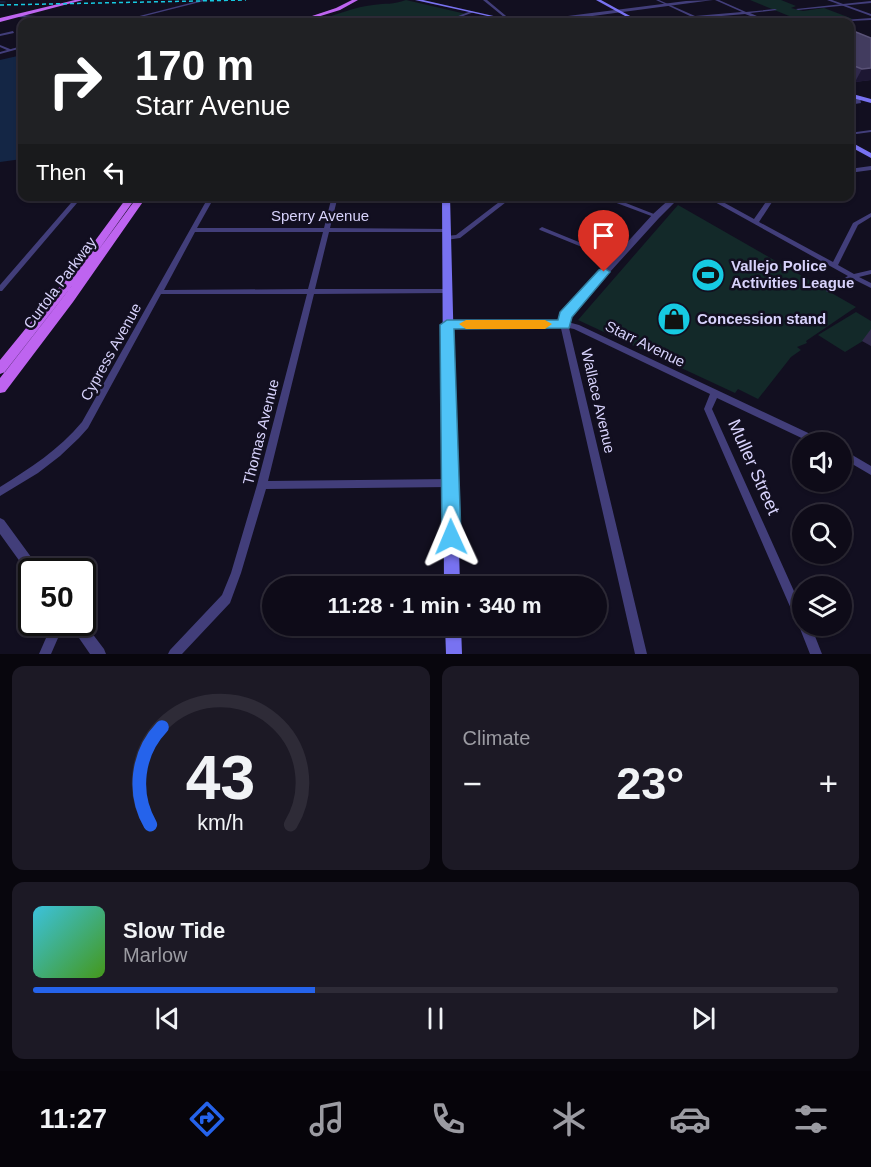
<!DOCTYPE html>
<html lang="en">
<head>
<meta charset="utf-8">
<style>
	:root { --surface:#0e0b18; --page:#1c1925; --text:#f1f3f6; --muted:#9b9ba2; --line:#2e2b37; --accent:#2563eb }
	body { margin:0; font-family:Helvetica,sans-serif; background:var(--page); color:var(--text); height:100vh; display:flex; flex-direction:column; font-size:22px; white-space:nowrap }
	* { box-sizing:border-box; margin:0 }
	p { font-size:20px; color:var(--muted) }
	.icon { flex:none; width:33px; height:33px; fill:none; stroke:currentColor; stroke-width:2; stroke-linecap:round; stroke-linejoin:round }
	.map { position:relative; height:654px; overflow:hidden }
	.sheet { display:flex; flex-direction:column; gap:12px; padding:12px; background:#08060d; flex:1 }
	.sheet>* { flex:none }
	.banner { position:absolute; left:18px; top:18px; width:836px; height:183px; border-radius:12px; box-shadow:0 2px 4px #0004,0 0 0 2px var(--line); background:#202124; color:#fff; overflow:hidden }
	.buttons { position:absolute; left:792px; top:432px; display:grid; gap:12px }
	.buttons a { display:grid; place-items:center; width:60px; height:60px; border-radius:50%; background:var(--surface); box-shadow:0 2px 4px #0004,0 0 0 2px var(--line); font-size:30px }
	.speed { position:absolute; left:18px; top:558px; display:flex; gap:12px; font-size:30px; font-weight:700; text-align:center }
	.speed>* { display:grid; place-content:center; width:78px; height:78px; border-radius:50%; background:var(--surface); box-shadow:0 2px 4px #0004,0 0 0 2px var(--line); line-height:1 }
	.speed .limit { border:3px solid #111; border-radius:9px; background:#fff; color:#111 }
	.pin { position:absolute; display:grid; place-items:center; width:51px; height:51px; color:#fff; margin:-62px -26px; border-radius:50% 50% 50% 0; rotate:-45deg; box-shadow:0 0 6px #0007 }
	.pin .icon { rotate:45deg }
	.me { position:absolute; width:66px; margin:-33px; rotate:359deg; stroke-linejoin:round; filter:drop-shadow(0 0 4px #0008) }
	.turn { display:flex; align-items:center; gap:21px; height:126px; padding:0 18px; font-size:27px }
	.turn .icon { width:78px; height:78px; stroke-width:2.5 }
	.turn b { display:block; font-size:42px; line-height:51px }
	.then { display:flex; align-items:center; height:57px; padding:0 18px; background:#0003; gap:12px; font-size:22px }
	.big { font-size:45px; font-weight:700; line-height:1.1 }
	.sheet .widget { flex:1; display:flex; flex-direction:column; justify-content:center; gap:9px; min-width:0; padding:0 21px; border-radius:12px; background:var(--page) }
	.sheet .dial { align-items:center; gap:0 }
	.dial svg { height:156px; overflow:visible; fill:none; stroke:var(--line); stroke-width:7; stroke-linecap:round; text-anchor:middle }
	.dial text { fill:var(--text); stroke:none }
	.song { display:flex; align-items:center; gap:18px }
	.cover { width:72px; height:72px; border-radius:9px; background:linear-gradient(135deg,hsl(190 70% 55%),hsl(100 70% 35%)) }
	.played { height:6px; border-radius:3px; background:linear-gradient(90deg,var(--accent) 35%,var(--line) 35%) }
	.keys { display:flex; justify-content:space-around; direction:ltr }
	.heat { display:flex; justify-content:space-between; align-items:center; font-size:33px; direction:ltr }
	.sheet .tiles { flex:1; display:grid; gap:12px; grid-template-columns:1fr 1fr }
	.widget:last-child { grid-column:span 2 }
	.trip { position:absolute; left:262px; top:576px; width:345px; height:60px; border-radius:30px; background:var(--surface); box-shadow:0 2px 4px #0004,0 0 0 2px var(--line); font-weight:700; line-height:60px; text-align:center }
	.dock { display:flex; height:96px; justify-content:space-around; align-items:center; background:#06040a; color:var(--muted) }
	.dock .icon { width:42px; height:42px }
	.dock .on { color:var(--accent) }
	.dock b { font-size:27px; color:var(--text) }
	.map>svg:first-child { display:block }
	.green { fill:#132929 }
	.water { fill:#142645 }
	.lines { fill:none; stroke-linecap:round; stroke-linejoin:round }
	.stream { stroke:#142645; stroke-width:1.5 }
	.minor { fill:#423e7a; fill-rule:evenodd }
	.tertiary { fill:#423e7a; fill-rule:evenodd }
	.secondary { fill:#7872f1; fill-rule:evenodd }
	.primary { fill:#be64f0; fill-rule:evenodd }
	.rail { stroke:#16cae2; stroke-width:1.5; stroke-dasharray:4 3; stroke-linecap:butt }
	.wall { fill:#312a4c }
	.shaded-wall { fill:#1d1733 }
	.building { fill:#423c5f; stroke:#5a5377; stroke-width:1.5 }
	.route { fill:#4fc3f7; stroke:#337fa1; stroke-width:1.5 }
	.slow { fill:#f59e0b }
	.labels { text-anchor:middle; stroke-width:5; stroke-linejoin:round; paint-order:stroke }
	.street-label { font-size:15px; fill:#d7d2fb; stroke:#120f20 }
	.poi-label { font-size:15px; font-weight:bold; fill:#d7d2fb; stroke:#120f20; text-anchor:start }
	.near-street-label { font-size:18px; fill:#d7d2fb; stroke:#120f20 }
</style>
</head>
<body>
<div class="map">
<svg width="871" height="654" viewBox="0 0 871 654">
	<rect width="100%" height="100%" fill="#120f20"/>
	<path class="green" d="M406 0 466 14 443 22H320L322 19C338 14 355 7 373 5 386 3 393 5 406 0Z
		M750 0H781L796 6 791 8 803 11 824 8 853 19 804 22Z
		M678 205 856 307 806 341 807 343 797 347 801 350 791 357 758 399 738 389 735 393 578 320Z
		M856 312 871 321V336L845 352 818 335Z"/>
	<path class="water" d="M22 55V159L0 162V60Z"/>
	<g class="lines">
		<path class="stream" d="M0 2H5"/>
		<path class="minor" d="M656 0H659L695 16 742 12 715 0H719L746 12 775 9 777 10 750 13 769 21V22H766L745 14 698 18 706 21V22H703L694 18 637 22 638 21 690 16Z
			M871 1V3L798 10 796 9Z
			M471 11 474 12 447 22H443Z
			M17 15 75 18 89 22H85L75 20 16 17Z
			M566 16 576 21 577 22H573L565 18Z
			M871 18V20L828 22 830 21Z
			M13 31 14 33 0 36V34Z
			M0 45 10 49 11 50 9 51 0 47Z
			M871 130V132L849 135V133Z
			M871 166V170L849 173V169Z
			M77 196H83L2 291H0V285Z
			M209 196H215L197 228H324L332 196H338L330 228 448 229 449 230 446 232H329L315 289H447L451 291 447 293 314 294 268 481 450 479 453 480 455 483 453 486 450 487 266 489 241 573 230 603 182 654H168L170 650 222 595 231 573 257 485 307 294H161L88 428 79 438 60 456 38 473 0 496V487C30 468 59 450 82 422ZM195 232H323L308 289 164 290Z
			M507 196H514L460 238 446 240 443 238 446 236 456 235Z
			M598 196H608L659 216 656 218 654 217Z
			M704 196H712L754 219 770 196H776L759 222 833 262 853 223 871 213V217L858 225 838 265 854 274 871 270V274L859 277 871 283V288L853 279 831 292H827L826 290 827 288 848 276Z
			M542 227 618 258 619 259 618 260H614L540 230 539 229Z
			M564 321 579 325 821 439 822 442H810L717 398 712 409 802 609V626H811L822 654H810L799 626 798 625 704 409 710 394 574 329 569 328 647 654H635L560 324Z
			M842 449 871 466V475L842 458Z
			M53 622H65L51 654H39Z"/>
		<path class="tertiary" d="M202 0H208L121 22H116Z
			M483 0H487L511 20 560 17 686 1 713 0 585 17 510 22Z
			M827 0H832L871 14V16Z
			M22 46V48L0 54V52Z
			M857 96 860 98 861 103 849 105V101H856L854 98Z
			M673 196H681L659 218 569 317 567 326 447 328 443 325 447 322 560 321 562 314 653 214Z
			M0 518 4 520 42 572H32L31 577 0 534Z
			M82 620 104 649 106 654H90L68 622H82Z"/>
		<path class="secondary" d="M415 0H423L520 22H514Z
			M596 0H601L641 22H636Z
			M531 18 535 19 529 22H524Z
			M849 93 871 99V103L849 97Z
			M849 141 871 153V158L849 146Z
			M442 196H450L460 586H444Z
			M445 626H461L462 654H446Z"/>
		<path class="primary" d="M75 0H83L0 22V18Z
			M352 0H358L340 10 301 22H294L336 8Z
			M128 196H137L97 252 138 196H147L73 302 5 392 0 393V378L78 278 5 372 0 374V360L75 268Z"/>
		<path class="rail" d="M0 5 246 0"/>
	</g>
	<path class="wall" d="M849 30 871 80 855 82 849 79Z
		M871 329V346L862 341Z"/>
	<path class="shaded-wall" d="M871 68V80L855 82 862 69Z"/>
	<path class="building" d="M849 30H851L871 38V68L862 69 849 64V40L853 39 849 38Z"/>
	<path class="route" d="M604 268 610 272 572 317 569 328 454 329 461 537 458 543 451 546 445 543 442 537 440 325 447 320H558L560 312 599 270Z"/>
	<path class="slow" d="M466 320H545L552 324 545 329H466L459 324Z"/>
	<defs>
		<g id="stadium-disc" transform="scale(1.725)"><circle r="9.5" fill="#16cae2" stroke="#120f20"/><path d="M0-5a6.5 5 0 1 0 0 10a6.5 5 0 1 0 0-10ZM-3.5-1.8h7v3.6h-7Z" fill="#111"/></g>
		<g id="shop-disc" transform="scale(1.725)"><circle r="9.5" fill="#16cae2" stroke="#120f20"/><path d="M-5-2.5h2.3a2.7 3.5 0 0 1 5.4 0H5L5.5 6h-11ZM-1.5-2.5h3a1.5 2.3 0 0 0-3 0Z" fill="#111"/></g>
	</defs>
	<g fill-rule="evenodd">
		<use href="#stadium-disc" x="708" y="275"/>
		<use href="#shop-disc" x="674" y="319"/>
	</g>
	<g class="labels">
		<g class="street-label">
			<text x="320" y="221">Sperry Avenue</text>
			<text transform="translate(60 283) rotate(-53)" y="5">Curtola Parkway</text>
			<text transform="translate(645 344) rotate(26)" y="5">Starr Avenue</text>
			<text transform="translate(111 352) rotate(-61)" y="5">Cypress Avenue</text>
			<text transform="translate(598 401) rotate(77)" y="5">Wallace Avenue</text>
			<text transform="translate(261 432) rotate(-76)" y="5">Thomas Avenue</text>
		</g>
		<g class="poi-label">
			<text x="731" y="271">Vallejo Police<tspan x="731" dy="17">Activities League</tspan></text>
			<text x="697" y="324">Concession stand</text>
		</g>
		<g class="near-street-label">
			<text transform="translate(754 467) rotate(66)" y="6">Muller Street</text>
		</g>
	</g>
</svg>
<div class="buttons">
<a><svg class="icon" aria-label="sound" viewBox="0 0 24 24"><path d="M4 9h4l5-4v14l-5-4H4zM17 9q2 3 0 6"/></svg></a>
<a><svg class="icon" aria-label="search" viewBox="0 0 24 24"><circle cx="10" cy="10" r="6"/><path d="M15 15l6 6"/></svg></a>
<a><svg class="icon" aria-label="layers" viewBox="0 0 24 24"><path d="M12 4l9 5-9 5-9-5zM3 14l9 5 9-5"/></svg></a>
</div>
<div class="speed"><div class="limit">50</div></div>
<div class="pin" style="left:604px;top:272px;background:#d93025"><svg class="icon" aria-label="arrive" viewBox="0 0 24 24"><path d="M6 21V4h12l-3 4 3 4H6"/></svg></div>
<svg class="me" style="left:451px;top:537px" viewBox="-20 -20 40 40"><path d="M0-17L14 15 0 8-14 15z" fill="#4fc3f7" stroke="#fff" stroke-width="4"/></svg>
<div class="trip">11:28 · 1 min · 340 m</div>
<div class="banner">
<div class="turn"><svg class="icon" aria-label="right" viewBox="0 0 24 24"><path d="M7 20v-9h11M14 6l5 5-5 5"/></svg><div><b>170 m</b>Starr Avenue</div></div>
<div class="then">Then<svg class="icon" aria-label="left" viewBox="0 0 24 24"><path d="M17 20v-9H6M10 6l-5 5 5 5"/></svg></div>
</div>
</div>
<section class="sheet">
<div class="tiles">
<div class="widget dial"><svg viewBox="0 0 100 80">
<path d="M14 69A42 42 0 1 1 86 69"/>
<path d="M14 69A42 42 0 0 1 20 19" stroke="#2563eb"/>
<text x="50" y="56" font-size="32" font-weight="700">43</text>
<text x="50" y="72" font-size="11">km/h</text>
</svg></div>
<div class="widget"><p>Climate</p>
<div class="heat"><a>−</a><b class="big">23°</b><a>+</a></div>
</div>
<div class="widget">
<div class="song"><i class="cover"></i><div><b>Slow Tide</b><p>Marlow</p></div></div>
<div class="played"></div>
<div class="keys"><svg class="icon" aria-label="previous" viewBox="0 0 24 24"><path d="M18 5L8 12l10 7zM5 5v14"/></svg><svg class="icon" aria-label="pause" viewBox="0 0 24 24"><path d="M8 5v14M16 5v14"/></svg><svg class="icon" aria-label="next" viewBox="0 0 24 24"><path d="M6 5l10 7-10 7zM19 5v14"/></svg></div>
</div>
</div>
</section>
<nav class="dock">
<b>11:27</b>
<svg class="icon on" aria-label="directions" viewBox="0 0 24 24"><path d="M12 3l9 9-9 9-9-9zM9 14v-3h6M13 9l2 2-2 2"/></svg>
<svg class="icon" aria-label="music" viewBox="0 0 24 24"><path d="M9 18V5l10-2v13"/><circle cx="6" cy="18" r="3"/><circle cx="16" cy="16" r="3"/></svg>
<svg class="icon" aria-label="phone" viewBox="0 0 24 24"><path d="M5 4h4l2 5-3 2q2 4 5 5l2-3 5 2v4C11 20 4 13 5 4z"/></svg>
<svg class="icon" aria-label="climate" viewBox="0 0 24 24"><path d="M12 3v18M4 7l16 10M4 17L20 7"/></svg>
<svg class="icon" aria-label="car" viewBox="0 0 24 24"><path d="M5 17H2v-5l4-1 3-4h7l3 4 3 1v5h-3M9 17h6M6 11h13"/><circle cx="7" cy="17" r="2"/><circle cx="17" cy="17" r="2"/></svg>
<svg class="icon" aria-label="filters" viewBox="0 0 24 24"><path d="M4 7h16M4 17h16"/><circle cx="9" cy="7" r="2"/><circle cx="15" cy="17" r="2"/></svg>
</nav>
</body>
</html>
